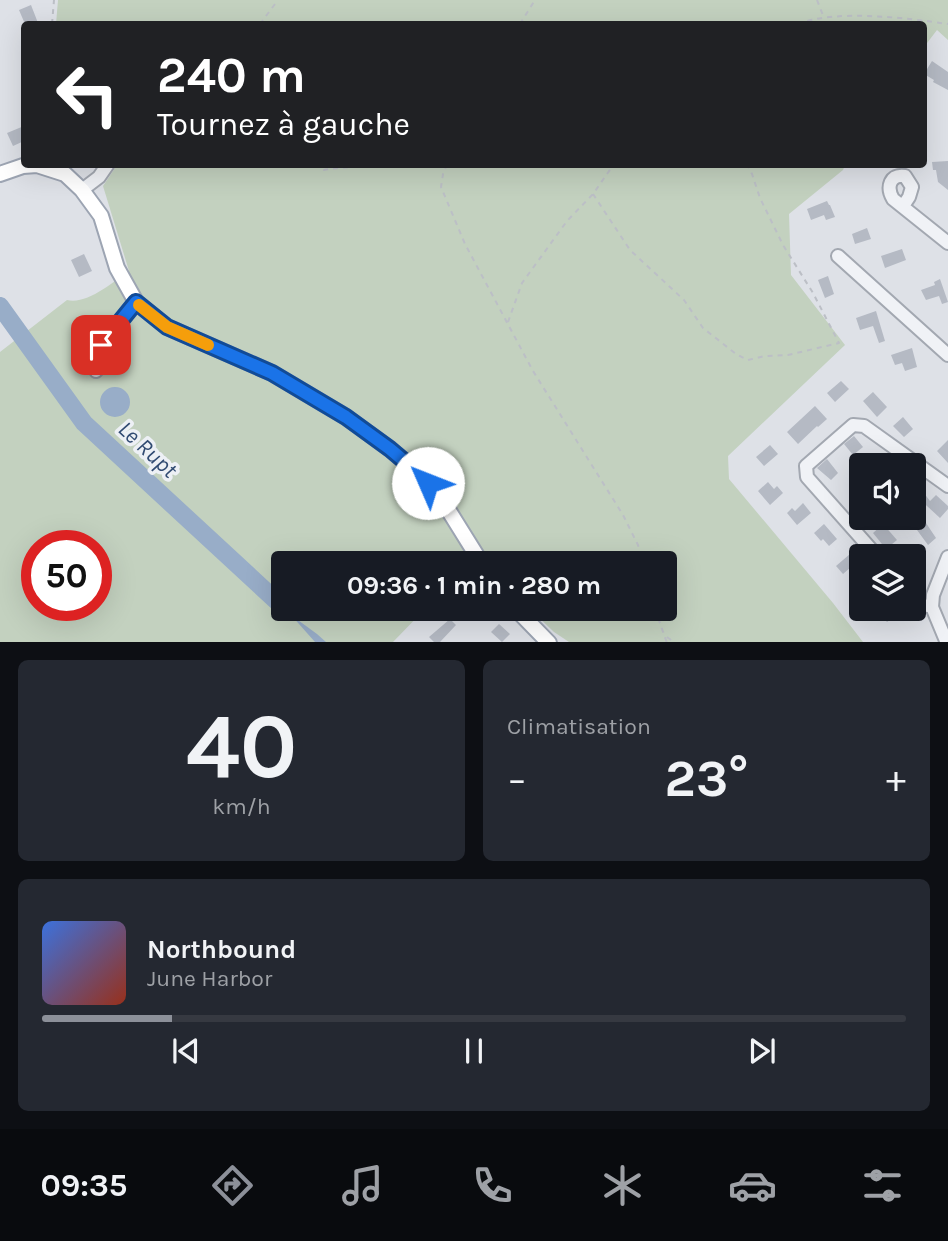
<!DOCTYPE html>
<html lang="fr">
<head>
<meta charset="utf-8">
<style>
	:root { --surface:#171b24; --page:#242831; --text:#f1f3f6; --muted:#9ea1a6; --line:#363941; --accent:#8c9099 }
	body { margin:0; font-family:Karla,sans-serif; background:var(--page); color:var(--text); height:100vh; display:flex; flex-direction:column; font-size:26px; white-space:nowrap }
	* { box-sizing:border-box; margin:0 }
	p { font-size:23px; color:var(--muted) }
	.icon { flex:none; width:38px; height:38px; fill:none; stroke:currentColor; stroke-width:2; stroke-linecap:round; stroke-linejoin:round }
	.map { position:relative; height:642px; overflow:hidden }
	.panel { display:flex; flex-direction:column; gap:18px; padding:18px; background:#0d0f14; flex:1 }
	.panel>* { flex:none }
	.banner { position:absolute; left:21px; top:21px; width:906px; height:147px; border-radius:7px; box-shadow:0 7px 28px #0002; background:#202124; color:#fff; overflow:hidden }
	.controls { position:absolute; left:849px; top:453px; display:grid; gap:14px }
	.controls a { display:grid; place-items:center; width:77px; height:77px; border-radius:7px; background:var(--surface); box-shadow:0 7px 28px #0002; font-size:35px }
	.speed { position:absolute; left:21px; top:530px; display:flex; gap:14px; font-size:35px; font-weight:700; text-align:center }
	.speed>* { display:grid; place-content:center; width:91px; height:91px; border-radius:50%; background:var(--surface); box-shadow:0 7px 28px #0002; line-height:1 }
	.speed .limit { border:10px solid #d22; background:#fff; color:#111 }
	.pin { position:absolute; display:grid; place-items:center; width:60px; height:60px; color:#fff; margin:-30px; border-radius:14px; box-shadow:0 4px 10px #0006 }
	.me { position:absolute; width:77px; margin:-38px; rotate:314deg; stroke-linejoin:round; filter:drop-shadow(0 0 5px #0008) }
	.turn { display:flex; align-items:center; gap:24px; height:147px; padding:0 21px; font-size:32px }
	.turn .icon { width:91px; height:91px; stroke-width:2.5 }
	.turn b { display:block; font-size:49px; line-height:60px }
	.big { font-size:52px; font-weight:700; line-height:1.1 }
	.panel .tile { flex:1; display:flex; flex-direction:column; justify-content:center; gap:10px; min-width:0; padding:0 24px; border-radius:10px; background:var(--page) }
	.panel .dial { align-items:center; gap:0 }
	.dial b { font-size:91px; line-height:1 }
	.song { display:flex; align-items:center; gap:21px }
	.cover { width:84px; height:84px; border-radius:10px; background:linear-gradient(135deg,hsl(220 70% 55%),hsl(10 70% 35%)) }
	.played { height:7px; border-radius:4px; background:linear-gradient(90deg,var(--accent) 15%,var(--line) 15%) }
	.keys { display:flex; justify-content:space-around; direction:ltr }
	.heat { display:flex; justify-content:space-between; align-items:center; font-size:38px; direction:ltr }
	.panel .tiles { flex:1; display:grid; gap:18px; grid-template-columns:1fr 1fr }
	.tile:last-child { grid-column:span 2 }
	.trip { position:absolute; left:271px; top:551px; width:406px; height:70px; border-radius:7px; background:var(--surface); box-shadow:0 7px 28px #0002; font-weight:700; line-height:70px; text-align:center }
	.tabs { display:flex; height:112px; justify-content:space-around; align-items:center; background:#090b0e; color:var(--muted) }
	.tabs .icon { width:49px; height:49px }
	.tabs .current { color:var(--accent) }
	.tabs b { font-size:32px; color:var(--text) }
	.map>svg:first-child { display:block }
	.green { fill:#c3d1bf; fill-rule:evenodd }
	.water { fill:#98adc8 }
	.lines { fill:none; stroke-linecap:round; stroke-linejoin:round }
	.river { stroke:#98adc8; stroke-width:18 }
	.building { fill:#b5bac4 }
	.minor-casing { stroke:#a3a8b1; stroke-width:16 }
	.major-casing { stroke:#9da5b3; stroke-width:18 }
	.path { stroke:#bcbfc6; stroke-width:2; stroke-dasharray:5 5; stroke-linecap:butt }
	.minor { stroke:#f0f2f6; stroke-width:12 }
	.major { stroke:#fff; stroke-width:14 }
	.route-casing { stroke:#114b97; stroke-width:18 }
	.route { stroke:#1a73e8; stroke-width:12 }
	.slow { stroke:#f59e0b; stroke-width:12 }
	.labels { text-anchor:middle; stroke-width:7; stroke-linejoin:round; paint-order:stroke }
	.water-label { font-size:23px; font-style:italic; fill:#314b72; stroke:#edf0f5 }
</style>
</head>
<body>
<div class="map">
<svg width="948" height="643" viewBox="0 0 948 643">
	<rect width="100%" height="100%" fill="#dee1e7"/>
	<path class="green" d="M58 0H948V40L937 30 924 47V24H56Z
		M117 165H845L843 170 789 214 791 275 845 345 728 456 729 479 833 603 863 642H569L554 632 530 609H665V564L491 563 483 553 472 563 284 564V609H425L393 642 0 643V352L67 300C87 305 113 282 129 271L103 186ZM37 546H96V606H37Z"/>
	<path class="water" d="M100 402a15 15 0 1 1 30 0a15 15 0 1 1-30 0Z
		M291 615 317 634 326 642H315Z"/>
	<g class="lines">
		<path class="river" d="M0 306 84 423 284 608"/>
	</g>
	<path class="building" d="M31 5 38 23 25 24 19 10Z
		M932 61 948 72V90L933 82 934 80 924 74Z
		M24 126V141L13 146 7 133Z
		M948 161V190L938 182 936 170H933L932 162Z
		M827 201 829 205H830L835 217 826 220 824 215 811 220 807 209Z
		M867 228 871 239 855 244 852 234Z
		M902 249 906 260 885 268 881 256Z
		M84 254 92 271 79 277 71 260Z
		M828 276 834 294 825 298 818 280Z
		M940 279 948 302 942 304 939 296 926 300 921 290 935 285 934 282Z
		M876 311 885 341 879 343 873 326 860 330 856 318Z
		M912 348 917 367 905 371 902 363 895 365 891 355Z
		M841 381 849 389 835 402 827 393Z
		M873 392 887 407 877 417 863 401Z
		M815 406 827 419 818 427 817 426 798 444 787 432Z
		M903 417 913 429 904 437 893 426Z
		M854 436 863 447 853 455 844 444Z
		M948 440V463L937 451Z
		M770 445 778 454 764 466 756 457Z
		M827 459 838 473 831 480 817 468Z
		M914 480 930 501 936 495 948 506V509L940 518 914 494Z
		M768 482 774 489 777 486 783 493 770 505 758 491Z
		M861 494V516L850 504Z
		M803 503 811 513 797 525 787 513 792 508 795 511Z
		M926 523 936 538 928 545 917 530Z
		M824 524 837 539 829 546 823 539 821 541 814 533Z
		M883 524 897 540 886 549 873 533Z
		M850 554 861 567V579L851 567 843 574 836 566Z
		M914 557 924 564 914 579Z
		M883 609H905L887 622 879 613Z
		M450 619 456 625 440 642H434L429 637Z
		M499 624 510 634 502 642 491 632Z"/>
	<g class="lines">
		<g class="minor-casing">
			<path id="minor" d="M82 190 99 177 108 164
				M903 206 909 197 912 187 905 176C890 174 886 187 893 199L948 243
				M838 256 948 355
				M96 371 94 359 101 345 136 302
				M877 556 807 477 806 466 853 425 864 426 948 486
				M914 597 919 604 932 607
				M947 643 932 607 933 595 948 557"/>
		</g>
		<g class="major-casing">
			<path id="major" d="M0 174 23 166 37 165 65 174 82 190 101 216 117 268 136 302 167 327 272 373 346 417 390 449 416 471 439 495 482 564
				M516 609 549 643"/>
		</g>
		<path class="path" d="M817 0 824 18
			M52 24 54 0
			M260 24 278 0
			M520 24 535 0
			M798 24C836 9 907 18 948 24
			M315 164 324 170C339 167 355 168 367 164
			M447 164 443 174 441 187 465 244 533 371 623 515 638 545 643 564
			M593 194 630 250 684 300 703 328 736 354 748 360 765 356 788 355 839 343 813 293 783 245 760 198 752 174 747 164
			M508 322 522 283 567 221 593 194 614 164
			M655 609 667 643
			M667 637 675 643"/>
		<use href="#minor" class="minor"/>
		<use href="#major" class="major"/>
	</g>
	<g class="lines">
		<g class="route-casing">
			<path id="route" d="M101 345 136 302 167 327 272 373 346 417 390 449 416 471 428 483"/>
		</g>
		<use href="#route" class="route"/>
		<path class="slow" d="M139 305 167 327 208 345"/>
	</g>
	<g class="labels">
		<g class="water-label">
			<text transform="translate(148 449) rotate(43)" y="8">Le Rupt</text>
		</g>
	</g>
</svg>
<div class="controls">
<a><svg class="icon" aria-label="sound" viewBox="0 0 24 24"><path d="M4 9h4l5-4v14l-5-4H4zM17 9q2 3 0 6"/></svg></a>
<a><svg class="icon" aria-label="layers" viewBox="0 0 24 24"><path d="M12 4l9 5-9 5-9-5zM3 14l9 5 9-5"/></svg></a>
</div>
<div class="speed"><div class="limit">50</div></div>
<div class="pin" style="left:101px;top:345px;background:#d93025"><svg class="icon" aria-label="arrive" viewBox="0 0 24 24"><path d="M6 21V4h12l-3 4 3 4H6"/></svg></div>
<svg class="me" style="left:428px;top:483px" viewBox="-20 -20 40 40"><circle r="19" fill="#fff"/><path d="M0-13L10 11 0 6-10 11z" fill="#1a73e8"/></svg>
<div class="trip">09:36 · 1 min · 280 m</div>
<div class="banner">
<div class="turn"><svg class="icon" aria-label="left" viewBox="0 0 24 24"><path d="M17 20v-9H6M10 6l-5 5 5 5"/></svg><div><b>240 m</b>Tournez à gauche</div></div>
</div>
</div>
<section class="panel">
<div class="tiles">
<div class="tile dial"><b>40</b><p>km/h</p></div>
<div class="tile"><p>Climatisation</p>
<div class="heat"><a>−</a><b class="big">23°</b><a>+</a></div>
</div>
<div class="tile">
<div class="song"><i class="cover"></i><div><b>Northbound</b><p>June Harbor</p></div></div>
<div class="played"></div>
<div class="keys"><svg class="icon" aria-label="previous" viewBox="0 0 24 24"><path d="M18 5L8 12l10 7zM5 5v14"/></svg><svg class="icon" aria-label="pause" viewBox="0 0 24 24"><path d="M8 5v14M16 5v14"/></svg><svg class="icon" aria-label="next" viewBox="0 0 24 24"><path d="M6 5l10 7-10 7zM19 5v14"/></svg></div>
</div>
</div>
</section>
<nav class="tabs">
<b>09:35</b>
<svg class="icon current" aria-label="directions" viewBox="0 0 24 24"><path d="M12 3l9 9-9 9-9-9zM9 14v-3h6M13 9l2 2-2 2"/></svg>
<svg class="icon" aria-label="music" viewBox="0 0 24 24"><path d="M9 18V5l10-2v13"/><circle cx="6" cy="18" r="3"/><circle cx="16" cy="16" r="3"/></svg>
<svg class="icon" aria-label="phone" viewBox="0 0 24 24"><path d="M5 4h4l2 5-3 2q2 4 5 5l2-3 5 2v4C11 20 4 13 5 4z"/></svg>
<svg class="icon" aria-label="climate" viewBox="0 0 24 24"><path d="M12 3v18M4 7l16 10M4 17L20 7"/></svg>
<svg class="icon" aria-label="car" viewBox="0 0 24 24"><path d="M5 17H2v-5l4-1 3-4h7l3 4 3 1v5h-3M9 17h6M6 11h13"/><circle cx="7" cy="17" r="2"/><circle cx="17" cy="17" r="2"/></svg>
<svg class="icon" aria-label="filters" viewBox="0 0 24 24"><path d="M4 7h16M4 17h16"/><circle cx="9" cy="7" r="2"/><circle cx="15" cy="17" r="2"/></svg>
</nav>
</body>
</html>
